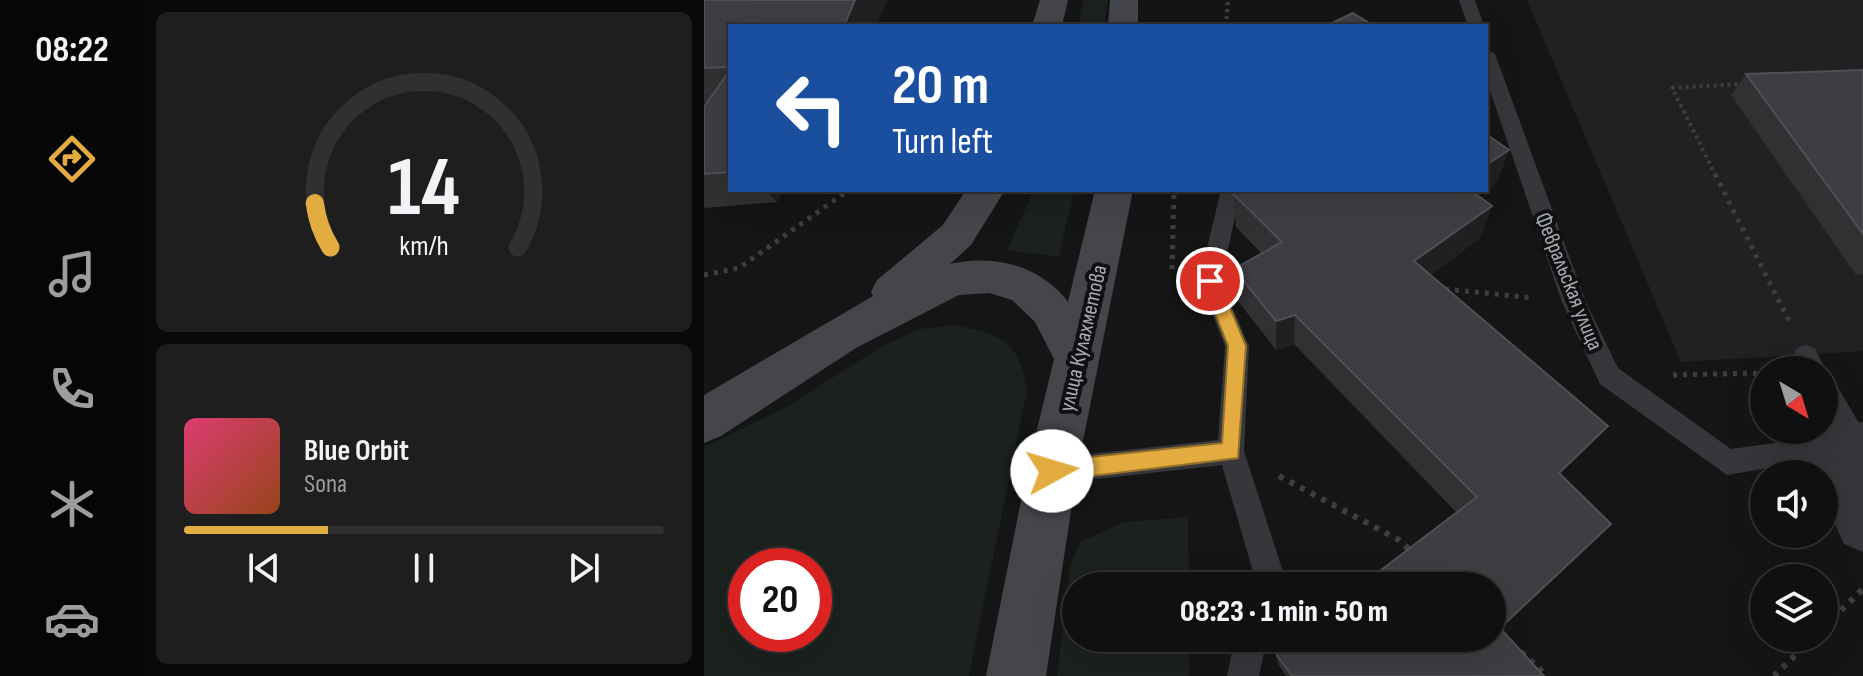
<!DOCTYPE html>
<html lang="en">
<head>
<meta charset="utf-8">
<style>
	:root { --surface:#101010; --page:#1e1e1e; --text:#f1f3f6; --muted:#9c9d9f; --line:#303030; --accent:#e3ac40 }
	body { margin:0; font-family:"Sofia Sans Condensed",sans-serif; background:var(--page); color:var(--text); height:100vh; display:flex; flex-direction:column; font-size:30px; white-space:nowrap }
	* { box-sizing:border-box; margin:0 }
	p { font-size:26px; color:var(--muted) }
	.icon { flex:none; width:44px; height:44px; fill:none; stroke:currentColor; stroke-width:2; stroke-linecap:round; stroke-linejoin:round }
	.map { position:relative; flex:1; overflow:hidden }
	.drawer { display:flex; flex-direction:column; gap:12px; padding:12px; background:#090909; width:560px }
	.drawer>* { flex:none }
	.top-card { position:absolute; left:24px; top:24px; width:760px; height:168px; border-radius:0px; box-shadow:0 8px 32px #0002,0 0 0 2px var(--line); background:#1a4fa0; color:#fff; overflow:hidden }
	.needle { width:52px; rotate:142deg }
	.fabs { position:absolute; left:1046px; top:356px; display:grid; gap:16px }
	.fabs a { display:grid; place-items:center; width:88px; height:88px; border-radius:50%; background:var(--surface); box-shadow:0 8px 32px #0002,0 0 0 2px var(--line); font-size:40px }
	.speed { position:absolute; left:24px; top:548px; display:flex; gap:16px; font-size:40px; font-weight:700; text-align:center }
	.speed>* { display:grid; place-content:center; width:104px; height:104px; border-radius:50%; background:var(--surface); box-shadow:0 8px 32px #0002,0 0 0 2px var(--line); line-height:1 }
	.speed .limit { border:12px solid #d22; background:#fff; color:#111 }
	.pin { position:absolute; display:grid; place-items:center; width:68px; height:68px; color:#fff; margin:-34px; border:4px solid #fff; border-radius:50%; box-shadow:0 2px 8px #0007 }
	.me { position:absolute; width:88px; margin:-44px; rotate:84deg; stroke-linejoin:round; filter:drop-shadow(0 0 6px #0008) }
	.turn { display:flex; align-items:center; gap:28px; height:168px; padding:0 32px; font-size:36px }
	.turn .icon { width:104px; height:104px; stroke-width:2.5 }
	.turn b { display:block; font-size:56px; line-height:68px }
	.drawer .card { flex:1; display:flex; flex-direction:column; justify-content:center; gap:12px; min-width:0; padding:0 28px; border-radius:12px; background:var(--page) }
	.drawer .dial { align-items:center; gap:0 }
	.dial svg { height:208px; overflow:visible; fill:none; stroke:var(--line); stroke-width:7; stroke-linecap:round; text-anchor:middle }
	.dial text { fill:var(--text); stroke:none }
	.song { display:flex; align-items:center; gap:24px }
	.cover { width:96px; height:96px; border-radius:12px; background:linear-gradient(135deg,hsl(340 70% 55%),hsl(20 70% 35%)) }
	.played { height:8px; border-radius:4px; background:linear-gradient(90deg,var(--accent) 30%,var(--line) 30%) }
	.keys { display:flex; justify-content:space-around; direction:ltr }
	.trip { position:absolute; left:358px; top:572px; width:444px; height:80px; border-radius:40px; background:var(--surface); box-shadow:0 8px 32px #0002,0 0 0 2px var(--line); font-weight:800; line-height:80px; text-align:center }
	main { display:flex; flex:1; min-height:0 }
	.dock { display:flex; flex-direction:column; width:144px; justify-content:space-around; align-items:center; background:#060606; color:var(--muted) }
	.dock .icon { width:56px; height:56px }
	.dock .on { color:var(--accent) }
	.dock b { font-size:36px; color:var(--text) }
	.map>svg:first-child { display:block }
	.built { fill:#212123 }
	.green { fill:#1b211c; fill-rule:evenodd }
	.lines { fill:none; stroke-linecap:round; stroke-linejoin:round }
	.path-far2 { stroke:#3c3e42; stroke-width:4; stroke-dasharray:3 4; stroke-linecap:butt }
	.path-far1 { stroke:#3c3e42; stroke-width:5; stroke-dasharray:4 6; stroke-linecap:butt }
	.path { stroke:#3c3e42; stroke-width:6; stroke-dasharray:5 7; stroke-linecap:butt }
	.lane { fill:#36373b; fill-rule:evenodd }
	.street { fill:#36373b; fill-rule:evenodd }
	.secondary { fill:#44464b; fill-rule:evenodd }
	.wall { fill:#313134 }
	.shaded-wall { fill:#202022 }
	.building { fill:#3e3e42; stroke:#4e5054; stroke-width:2 }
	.route { fill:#e3ac40; stroke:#94702a; stroke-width:2 }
	.labels { text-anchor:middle; stroke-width:8; stroke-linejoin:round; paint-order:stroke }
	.street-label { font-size:22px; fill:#a7acb5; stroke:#101011 }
</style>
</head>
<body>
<main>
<nav class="dock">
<b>08:22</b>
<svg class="icon on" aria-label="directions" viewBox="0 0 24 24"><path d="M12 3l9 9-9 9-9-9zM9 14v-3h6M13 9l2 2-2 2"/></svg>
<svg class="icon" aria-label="music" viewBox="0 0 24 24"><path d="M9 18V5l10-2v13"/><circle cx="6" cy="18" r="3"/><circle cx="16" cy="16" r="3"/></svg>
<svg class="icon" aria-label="phone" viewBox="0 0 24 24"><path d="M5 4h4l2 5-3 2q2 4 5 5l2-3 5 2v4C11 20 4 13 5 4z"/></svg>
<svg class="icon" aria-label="climate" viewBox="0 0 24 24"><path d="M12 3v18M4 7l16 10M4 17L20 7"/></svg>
<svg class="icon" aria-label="car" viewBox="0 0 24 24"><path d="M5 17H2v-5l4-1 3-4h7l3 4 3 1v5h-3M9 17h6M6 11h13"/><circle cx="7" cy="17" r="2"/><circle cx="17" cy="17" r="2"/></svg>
</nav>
<section class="drawer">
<div class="card dial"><svg viewBox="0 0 100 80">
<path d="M14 69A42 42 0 1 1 86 69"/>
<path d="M14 69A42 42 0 0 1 8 52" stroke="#e3ac40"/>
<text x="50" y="56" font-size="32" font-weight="700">14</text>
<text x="50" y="72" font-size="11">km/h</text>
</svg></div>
<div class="card">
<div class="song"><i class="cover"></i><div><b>Blue Orbit</b><p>Sona</p></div></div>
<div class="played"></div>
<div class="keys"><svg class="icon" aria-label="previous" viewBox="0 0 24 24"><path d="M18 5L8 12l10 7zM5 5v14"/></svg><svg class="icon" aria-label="pause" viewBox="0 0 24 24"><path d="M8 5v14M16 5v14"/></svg><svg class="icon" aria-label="next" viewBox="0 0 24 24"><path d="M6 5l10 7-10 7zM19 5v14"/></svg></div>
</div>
</section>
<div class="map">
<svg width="1159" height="676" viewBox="0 0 1159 676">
	<rect width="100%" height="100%" fill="#151516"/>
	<path class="built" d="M823 0H1159V351L977 362Z"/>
	<path class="green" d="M379 0H404L400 26H374Z
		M330 190H370L355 257 303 250Z
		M251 325C300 336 313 339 323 390L265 676H0V447L83 407 178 346 216 329ZM42 566H110V634H42Z
		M484 517 485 586H372V638H485V676H353L366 565 377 542 419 522Z"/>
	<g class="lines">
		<path class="path-far2" d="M522 26 524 0
			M1012 176 968 88 1038 84"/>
		<path class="path-far1" d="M1011 174 1087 325
			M468 269 470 190
			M0 275 35 268 142 192 168 190
			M741 289 830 298
			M969 375 1060 373"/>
		<path class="path" d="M575 476 695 540 708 552
			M1120 627 1159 589
			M817 652 843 676
			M1070 676 1109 638"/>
		<path class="lane" d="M755 0H771L780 26H764Z
			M782 49 791 54 882 302 914 368 1027 449 1121 436 1130 439 1134 448 1130 457 1023 475 896 384 858 302 782 79Z
			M517 190H537L517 281 545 346 540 451 580 575 577 586H547L550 575 518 465 348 484 338 480 334 471 338 462 348 458 514 440 521 346 495 281Z
			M1102 345 1111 348 1122 370 1120 375V370H1097L1090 355 1093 348Z
			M1120 376 1129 379 1159 430V456L1145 455 1120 411Z
			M531 638H563L555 676H523Z"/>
		<path class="street" d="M1159 422V552L1140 544 1120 500V474H1108L1097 448 1104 432 1120 430 1121 425Z"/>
		<path class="secondary" d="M336 0H364L358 26H328Z
			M406 0H434V26H404Z
			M262 190H301L267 245 246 264C289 254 337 265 364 302L391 190H429L373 471 342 676H282L323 471 350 359 331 322 308 300 285 293 255 295 152 348 17 436 0 443V395L169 296 167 292 173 280 239 225Z"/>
	</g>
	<path class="wall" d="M0 0H183L172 26H26V190H79L73 202 0 208V107L3 102 0 103Z
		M1159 70V274L1152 275 1027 95 1042 74Z
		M805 150 792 184 774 196 788 206 775 239 726 275 856 474 796 628 840 676H582L574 664 573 656 788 638 753 513 590 344 572 350 533 300 530 269 557 253 532 227 529 194Z"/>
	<path class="shaded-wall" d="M151 0H183L172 26H140Z
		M805 150 792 184 745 216 753 190H782V165Z
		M61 190H79L73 202Z
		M788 206 775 239 702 292 710 261Z
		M591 315 590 344 572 350V321Z"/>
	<path class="building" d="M0 0H151L140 26H26V67L0 68Z
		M649 13 670 26H622Z
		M26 70V172L0 174V107Z
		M1159 70V234L1042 74Z
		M782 134 805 150 782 165Z
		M535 190H766L788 206 710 261 904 426 855 473 907 524 796 628 840 676H588L573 656 574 638H788V586H656L773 497 591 315 572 321 530 269 578 242 529 194Z"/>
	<path class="route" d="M506 274 515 281 542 346 534 458 348 481 340 478 337 471 340 464 348 461 518 443 524 346 498 281Z"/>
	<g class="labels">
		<g class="street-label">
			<text transform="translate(866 281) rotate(68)" y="8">Февральская улица</text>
			<text transform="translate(378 338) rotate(-77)" y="8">улица Кулахметова</text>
		</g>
	</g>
</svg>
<div class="fabs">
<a><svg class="needle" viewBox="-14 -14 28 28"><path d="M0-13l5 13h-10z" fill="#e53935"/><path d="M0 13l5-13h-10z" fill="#9c9d9f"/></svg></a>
<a><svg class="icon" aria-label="sound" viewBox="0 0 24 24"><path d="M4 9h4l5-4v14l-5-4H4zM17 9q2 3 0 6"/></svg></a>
<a><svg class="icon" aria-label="layers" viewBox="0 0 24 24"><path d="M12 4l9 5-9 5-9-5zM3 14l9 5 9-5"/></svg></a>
</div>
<div class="speed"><div class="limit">20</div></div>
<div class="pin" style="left:506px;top:281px;background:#d93025"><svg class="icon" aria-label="arrive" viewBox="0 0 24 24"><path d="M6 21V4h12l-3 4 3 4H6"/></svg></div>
<svg class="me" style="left:348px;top:471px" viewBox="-20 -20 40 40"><circle r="19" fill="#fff"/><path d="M0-13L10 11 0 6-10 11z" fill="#e3ac40"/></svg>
<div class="trip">08:23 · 1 min · 50 m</div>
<div class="top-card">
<div class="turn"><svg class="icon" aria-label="left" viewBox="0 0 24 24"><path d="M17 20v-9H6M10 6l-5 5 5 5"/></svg><div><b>20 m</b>Turn left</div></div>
</div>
</div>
</main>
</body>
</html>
